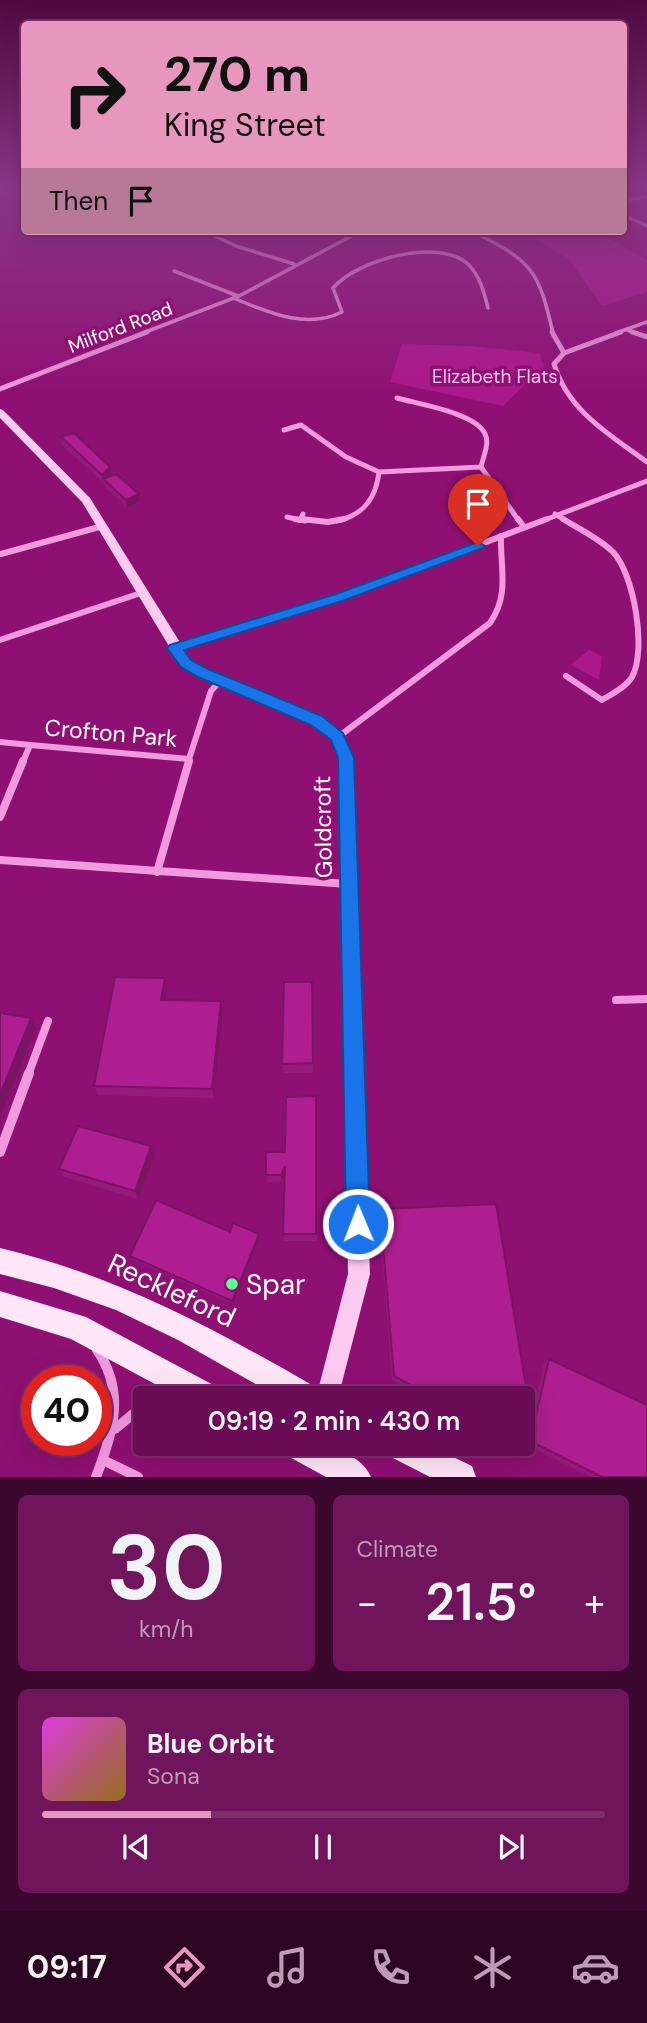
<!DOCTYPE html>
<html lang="en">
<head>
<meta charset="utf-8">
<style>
	:root { --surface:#6b0c56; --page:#70155c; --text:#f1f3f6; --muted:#be9bb9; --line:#7e2c6c; --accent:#e797bd }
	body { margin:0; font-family:"DM Sans",sans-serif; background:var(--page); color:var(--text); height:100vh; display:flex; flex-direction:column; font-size:26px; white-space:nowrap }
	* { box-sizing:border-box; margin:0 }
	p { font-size:23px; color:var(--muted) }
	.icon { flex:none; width:38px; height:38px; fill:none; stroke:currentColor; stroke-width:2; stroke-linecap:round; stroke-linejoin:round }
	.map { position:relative; height:1477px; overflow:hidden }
	.side { display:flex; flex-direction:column; gap:18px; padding:18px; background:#3b072f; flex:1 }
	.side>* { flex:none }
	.guide { position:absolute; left:21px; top:21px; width:606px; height:214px; border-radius:7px; box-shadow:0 7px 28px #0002,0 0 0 2px var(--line); background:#e797bd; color:#111; overflow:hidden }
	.speed { position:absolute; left:21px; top:1365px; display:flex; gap:14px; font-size:35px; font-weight:700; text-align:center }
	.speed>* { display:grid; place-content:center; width:91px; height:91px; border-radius:50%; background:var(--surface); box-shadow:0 7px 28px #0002,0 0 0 2px var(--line); line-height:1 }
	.speed .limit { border:10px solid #d22; background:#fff; color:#111 }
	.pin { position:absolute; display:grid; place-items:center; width:60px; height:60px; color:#fff; margin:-72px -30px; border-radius:50% 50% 50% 0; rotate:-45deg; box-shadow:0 0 7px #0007 }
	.pin .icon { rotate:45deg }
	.me { position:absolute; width:77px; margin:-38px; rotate:359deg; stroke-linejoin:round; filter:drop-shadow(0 0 5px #0008) }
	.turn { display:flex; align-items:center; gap:24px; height:147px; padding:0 28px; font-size:32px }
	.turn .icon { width:91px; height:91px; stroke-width:2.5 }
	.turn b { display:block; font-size:49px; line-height:60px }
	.then { display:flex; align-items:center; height:66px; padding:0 28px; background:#0003; gap:14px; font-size:26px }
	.big { font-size:52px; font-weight:600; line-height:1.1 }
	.side .widget { flex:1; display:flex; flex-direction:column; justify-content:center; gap:10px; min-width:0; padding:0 24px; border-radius:10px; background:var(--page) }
	.side .dial { align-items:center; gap:0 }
	.dial b { font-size:91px; line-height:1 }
	.song { display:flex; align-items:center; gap:21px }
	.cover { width:84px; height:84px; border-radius:10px; background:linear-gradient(135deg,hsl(300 70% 55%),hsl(40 70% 35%)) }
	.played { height:7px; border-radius:4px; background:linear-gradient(90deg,var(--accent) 30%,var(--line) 30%) }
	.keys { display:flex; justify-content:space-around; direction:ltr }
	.heat { display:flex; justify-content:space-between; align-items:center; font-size:38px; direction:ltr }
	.side .tiles { flex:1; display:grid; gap:18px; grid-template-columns:1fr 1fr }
	.widget:last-child { grid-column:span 2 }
	.trip { position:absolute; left:133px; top:1386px; width:402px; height:70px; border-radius:7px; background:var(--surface); box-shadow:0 7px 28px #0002,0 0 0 2px var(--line); font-weight:600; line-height:70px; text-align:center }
	.tabs { display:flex; height:112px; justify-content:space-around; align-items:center; background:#2b0522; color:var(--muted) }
	.tabs .icon { width:49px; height:49px }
	.tabs .current { color:var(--accent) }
	.tabs b { font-size:32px; color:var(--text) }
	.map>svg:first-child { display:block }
	.green { fill:#aa188b }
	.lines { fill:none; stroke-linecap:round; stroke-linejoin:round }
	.street-far4 { stroke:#f29ae0; stroke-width:3.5 }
	.street-far3 { stroke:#f29ae0; stroke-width:5 }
	.street-far2 { stroke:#f29ae0; stroke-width:6 }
	.street-far1 { stroke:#f29ae0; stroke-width:8 }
	.street { stroke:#f29ae0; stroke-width:10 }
	.secondary { fill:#fcc9f1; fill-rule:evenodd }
	.primary { fill:#ffe5f8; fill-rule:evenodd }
	.wall { fill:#961a7c }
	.shaded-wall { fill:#7a1565 }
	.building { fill:#af1e90; stroke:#7a1565; stroke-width:2 }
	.route { fill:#1a73e8; stroke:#114b97; stroke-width:2 }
	.poi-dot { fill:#5bff98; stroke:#8f1073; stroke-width:2.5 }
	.labels { text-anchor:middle; stroke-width:7; stroke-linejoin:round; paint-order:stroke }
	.far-street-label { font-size:19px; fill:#fff; stroke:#8f1073 }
	.far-park-label { font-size:19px; fill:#fdc1f1; stroke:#8f1073 }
	.street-label { font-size:23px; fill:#fff; stroke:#8f1073 }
	.near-poi-label { font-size:28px; fill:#fff; stroke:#8f1073; text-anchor:start }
	.near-street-label { font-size:28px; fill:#fff; stroke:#8f1073 }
</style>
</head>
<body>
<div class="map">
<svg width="647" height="1477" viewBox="0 0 647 1477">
	<rect width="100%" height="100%" fill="#8f1073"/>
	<path class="green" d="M522 231H596L647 260V292L602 306 569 259Z
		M402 344 469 346 539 353 548 377 531 378 503 406 390 382Z
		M589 650 602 656 599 680 571 665Z"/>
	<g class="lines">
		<path class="street-far4" d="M623 200 647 197
			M623 215 647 226
			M204 231 236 246 294 264
			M472 231C533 262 538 269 553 333
			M174 271 238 296
			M233 298C268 312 306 330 342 312L333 288C357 260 438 237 468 264 480 276 484 292 488 308
			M627 330 637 333
			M143 333 239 296 361 231
			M616 333 647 322"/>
		<path class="street-far3" d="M552 332 564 353
			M621 332 564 353 554 364C568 411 610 435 647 462
			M632 332 647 337
			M0 389 147 332
			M397 398C418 404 476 413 485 434 490 443 483 457 481 467L519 521
			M284 430 301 425 346 457 379 472 481 467
			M303 514 300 520 305 521
			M555 514 566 521
			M287 517 300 520
			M337 521C364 515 376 498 379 472
			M542 521 647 481"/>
		<path class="street-far2" d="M295 519 300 520
			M301 519 328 522 344 519
			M518 519 524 527
			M563 519C579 529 599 538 613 552 634 574 647 650 632 677 626 687 612 694 602 700L566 676
			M1 554 103 526
			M0 640 141 593
			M175 648 340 597 547 519
			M338 737 490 623C510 594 500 568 501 536
			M0 742 30 745 23 762
			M30 745 189 759 211 691 220 681
			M188 762 189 759"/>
		<path class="street-far1" d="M0 817 23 761
			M0 860 348 884
			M157 872 189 761
			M616 1000 647 999
			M28 1075 48 1021"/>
		<path class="street" d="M0 1152 29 1073
			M154 1398 179 1393
			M115 1429 145 1404
			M103 1460 138 1477
			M96 1477C113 1433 126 1392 97 1350"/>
		<path class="secondary" d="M0 409 3 410 90 498 191 660 225 678 321 716 343 733 353 758 370 1274 338 1398H316L348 1274 339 758 332 740 311 724 215 684 181 666 82 502 0 418Z"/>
		<path class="primary" d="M0 1248C115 1275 215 1329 317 1388L321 1398H280L178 1340 116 1310 54 1288 0 1274Z
			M0 1291 86 1317 219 1388 223 1398H181L71 1339 0 1317Z
			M279 1444C308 1443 358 1446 371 1477H326L284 1454Z
			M380 1444H426L472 1466 476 1477H430L385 1454Z"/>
	</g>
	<path class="wall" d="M61 437 110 467 112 474 110 476 140 502 127 507 105 487 104 483 62 445Z
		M312 982 313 1073H283L282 1064Z
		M167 988 165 1000 221 1001 223 1011 214 1098 98 1095 94 1086Z
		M316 1096 317 1241H284V1176L282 1182 267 1183 266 1175 285 1152Z
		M151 1146 155 1155 138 1199 64 1177 59 1169Z
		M496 1204 531 1417 523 1422V1398H424L392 1380 379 1217 380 1209Z
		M230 1232 259 1234 260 1238 233 1304 132 1259 130 1256Z
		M549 1359 647 1477H591L525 1444 544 1363Z"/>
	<path class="shaded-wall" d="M110 467 112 474 105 481 103 479 104 483 102 475Z
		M139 494 140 502 127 507 126 500Z
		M165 978 167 988 164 1010 161 1000Z
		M221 1001 223 1011 214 1098 212 1089Z
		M31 1018 36 1028 0 1118V1095Z
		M151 1146 155 1155 138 1199 135 1191Z
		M285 1166V1174L282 1182 281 1175Z
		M259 1234 260 1238 233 1304 232 1301Z"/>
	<path class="building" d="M74 433 110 467 102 475 61 437Z
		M116 474 139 494 126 500 103 479Z
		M115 977 165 978 161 1000 221 1001 212 1089 94 1086Z
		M284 982H312L313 1063 282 1064Z
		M0 1013 31 1018 0 1095Z
		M316 1096V1234H283L285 1166 281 1175H266V1152H285L286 1097Z
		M78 1126 151 1146 135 1191 59 1169Z
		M156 1200 230 1232 233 1223 259 1234 232 1301 130 1256Z
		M496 1204 531 1417 523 1420V1398H434L394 1376 380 1209Z
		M549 1359 647 1405V1477H602L530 1441Z"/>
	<linearGradient id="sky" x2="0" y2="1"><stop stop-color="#4f093f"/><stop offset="0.48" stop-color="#8a3788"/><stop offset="1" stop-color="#8a3788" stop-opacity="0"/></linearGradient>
	<rect width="647" height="394" fill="url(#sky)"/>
	<path class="route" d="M478 542 485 546 483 548 345 600 184 650 191 660 208 669 322 716 343 733 354 758 370 1224 366 1232 358 1236 350 1232 346 1224 338 758 331 740 311 725 198 677 181 667 167 648 170 645 336 594Z"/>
	<circle class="poi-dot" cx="232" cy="1284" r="7"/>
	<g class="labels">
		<g class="far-street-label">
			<text transform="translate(120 327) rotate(-21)" y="7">Milford Road</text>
		</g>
		<g class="far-park-label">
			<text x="495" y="383">Elizabeth Flats</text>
		</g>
		<g class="street-label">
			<text transform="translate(111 733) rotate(5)" y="8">Crofton Park</text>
			<text transform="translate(323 827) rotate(-91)" y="8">Goldcroft</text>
		</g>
		<g class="near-poi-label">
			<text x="246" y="1294">Spar</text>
		</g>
		<g class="near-street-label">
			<text transform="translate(172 1290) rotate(25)" y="10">Reckleford</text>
		</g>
	</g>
</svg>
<div class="speed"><div class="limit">40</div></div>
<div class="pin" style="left:478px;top:546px;background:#d93025"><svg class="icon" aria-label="arrive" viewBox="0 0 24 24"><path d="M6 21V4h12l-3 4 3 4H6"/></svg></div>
<svg class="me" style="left:358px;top:1224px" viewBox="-20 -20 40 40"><circle r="17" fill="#1a73e8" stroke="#fff" stroke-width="3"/><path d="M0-11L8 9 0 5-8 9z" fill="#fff"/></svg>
<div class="trip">09:19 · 2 min · 430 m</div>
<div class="guide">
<div class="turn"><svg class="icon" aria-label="right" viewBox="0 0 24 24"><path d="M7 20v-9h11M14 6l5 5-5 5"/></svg><div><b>270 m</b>King Street</div></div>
<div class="then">Then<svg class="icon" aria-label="arrive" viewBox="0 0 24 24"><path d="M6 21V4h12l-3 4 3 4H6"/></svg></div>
</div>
</div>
<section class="side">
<div class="tiles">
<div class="widget dial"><b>30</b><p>km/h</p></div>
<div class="widget"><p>Climate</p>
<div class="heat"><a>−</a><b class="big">21.5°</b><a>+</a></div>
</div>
<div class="widget">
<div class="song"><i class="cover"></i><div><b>Blue Orbit</b><p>Sona</p></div></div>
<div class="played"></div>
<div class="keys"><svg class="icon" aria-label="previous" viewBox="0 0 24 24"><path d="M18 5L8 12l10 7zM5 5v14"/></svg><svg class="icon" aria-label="pause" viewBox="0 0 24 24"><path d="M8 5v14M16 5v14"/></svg><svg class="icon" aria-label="next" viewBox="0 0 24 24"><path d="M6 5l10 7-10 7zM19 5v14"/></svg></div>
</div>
</div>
</section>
<nav class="tabs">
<b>09:17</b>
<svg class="icon current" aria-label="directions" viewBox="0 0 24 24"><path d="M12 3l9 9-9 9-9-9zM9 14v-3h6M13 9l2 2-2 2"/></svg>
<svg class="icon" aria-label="music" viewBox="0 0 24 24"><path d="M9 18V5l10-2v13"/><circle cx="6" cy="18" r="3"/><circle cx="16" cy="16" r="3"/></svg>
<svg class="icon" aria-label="phone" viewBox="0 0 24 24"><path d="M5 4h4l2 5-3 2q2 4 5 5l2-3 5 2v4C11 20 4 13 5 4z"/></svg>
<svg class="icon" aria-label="climate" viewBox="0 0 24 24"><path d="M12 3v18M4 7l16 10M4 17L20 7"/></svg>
<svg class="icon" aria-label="car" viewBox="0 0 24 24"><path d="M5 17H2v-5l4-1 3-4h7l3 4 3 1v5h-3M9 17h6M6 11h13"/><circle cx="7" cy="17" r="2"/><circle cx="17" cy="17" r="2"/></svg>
</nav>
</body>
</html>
